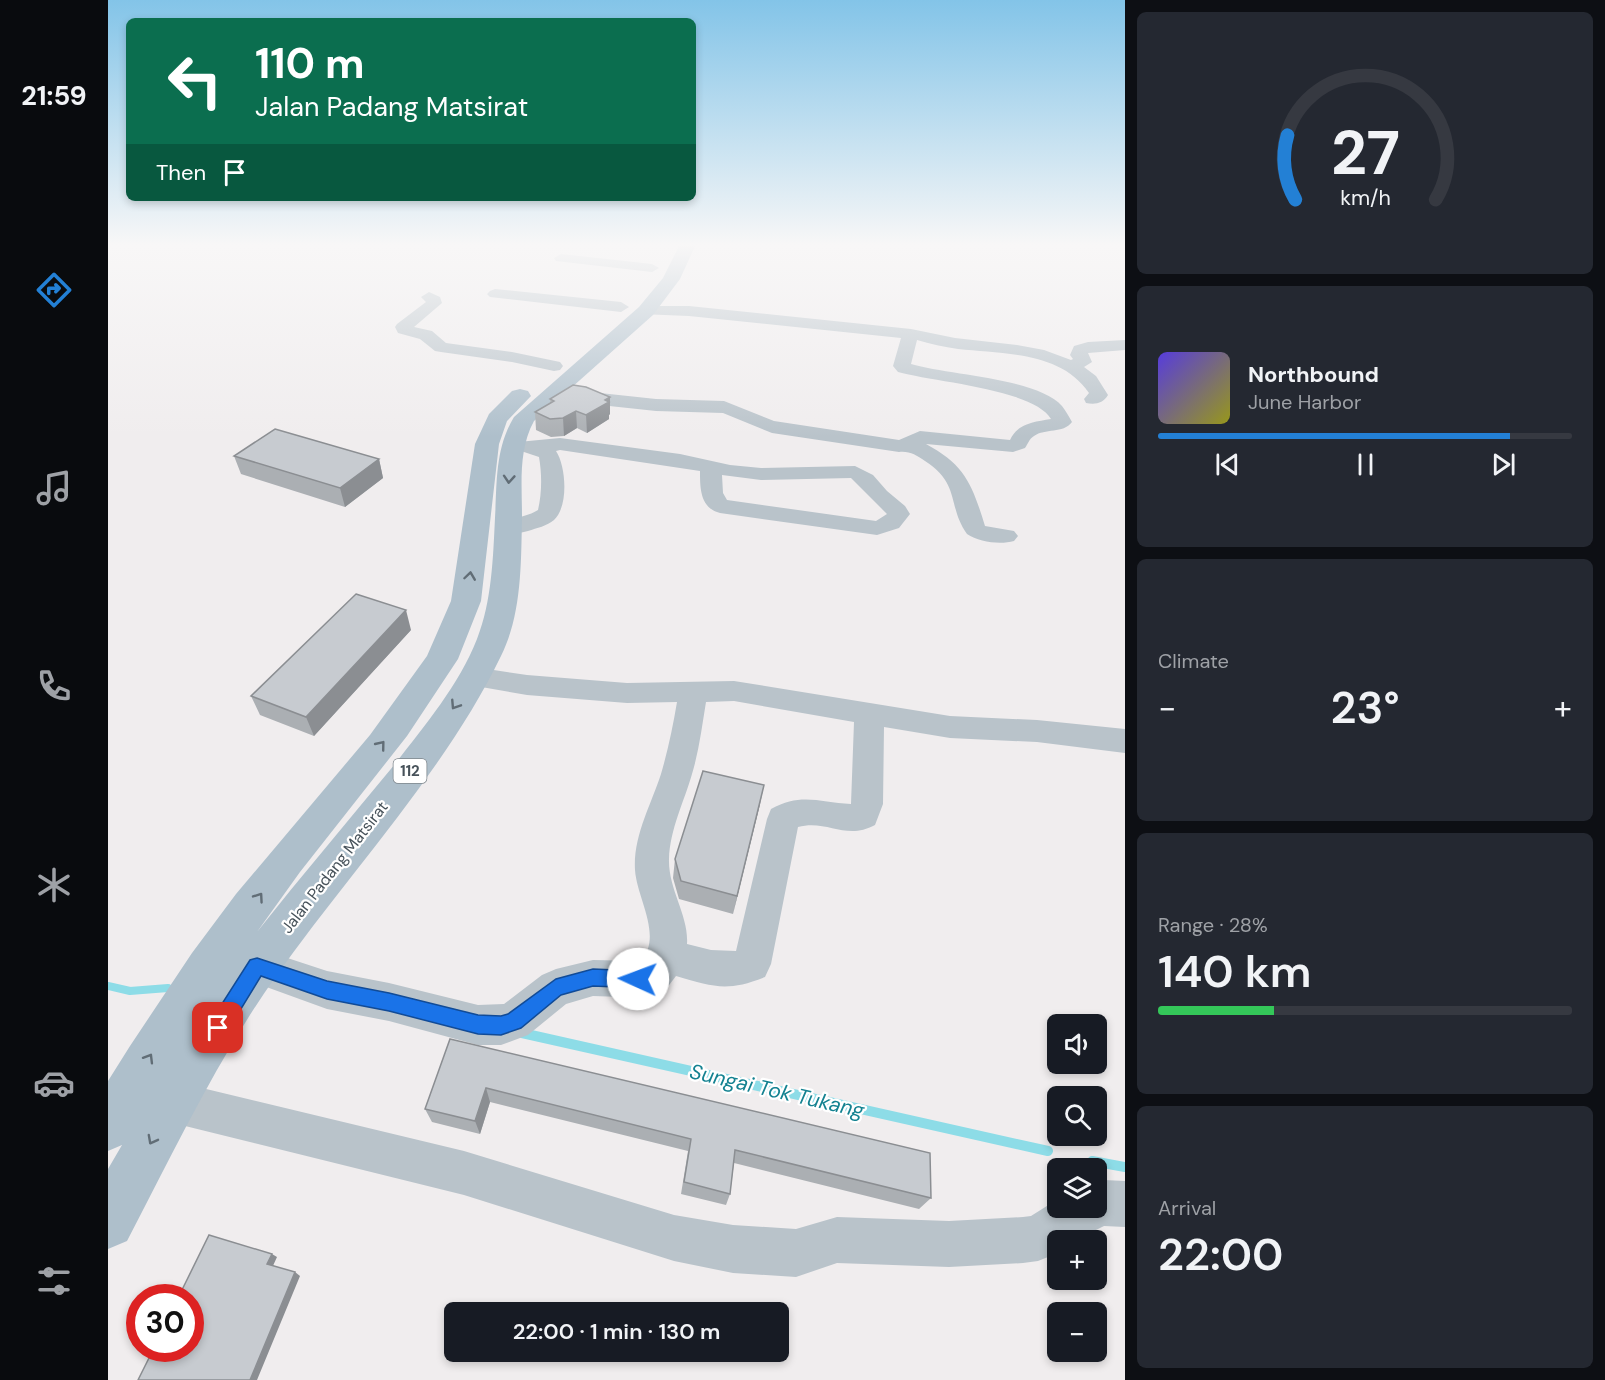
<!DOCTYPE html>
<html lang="en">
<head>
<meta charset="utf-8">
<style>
	:root { --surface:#171b24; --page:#242831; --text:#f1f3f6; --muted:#9ea1a6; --line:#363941; --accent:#2380d5 }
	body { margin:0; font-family:"DM Sans",sans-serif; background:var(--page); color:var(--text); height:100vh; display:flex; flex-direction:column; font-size:22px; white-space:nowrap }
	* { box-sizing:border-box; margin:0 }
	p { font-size:20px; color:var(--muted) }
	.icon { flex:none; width:33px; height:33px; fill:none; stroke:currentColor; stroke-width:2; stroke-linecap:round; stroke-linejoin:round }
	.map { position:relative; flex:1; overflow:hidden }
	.side { display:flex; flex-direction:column; gap:12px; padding:12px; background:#0d0f14; width:480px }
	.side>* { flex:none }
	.banner { position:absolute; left:18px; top:18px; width:570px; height:183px; border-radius:9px; box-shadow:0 3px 9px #0003; background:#0b6e4f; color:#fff; overflow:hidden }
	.tools { position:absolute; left:939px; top:1014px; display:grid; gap:12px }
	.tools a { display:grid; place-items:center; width:60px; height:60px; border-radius:9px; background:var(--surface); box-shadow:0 3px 9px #0003; font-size:30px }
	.speed { position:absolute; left:18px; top:1284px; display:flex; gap:12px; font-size:30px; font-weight:700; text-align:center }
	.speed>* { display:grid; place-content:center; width:78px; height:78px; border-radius:50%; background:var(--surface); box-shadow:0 3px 9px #0003; line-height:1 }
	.speed .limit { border:9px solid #d22; background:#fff; color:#111 }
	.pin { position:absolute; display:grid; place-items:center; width:51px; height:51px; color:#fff; margin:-26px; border-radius:12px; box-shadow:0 3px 9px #0006 }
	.me { position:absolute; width:66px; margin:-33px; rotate:272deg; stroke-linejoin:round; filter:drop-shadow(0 0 4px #0008) }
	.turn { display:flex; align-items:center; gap:21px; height:126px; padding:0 30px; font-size:27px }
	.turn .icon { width:78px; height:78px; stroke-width:2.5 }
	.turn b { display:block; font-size:42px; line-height:51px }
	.then { display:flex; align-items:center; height:57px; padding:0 30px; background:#0003; gap:12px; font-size:22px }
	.big { font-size:45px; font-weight:600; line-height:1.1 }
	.side .card { flex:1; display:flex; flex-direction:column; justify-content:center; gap:9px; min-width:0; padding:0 21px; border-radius:9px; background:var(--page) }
	.side .dial { align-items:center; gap:0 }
	.dial svg { height:156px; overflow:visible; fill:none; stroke:var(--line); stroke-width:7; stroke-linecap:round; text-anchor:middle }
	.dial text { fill:var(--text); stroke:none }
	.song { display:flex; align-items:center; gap:18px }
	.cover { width:72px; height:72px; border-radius:9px; background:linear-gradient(135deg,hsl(250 70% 55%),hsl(60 70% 35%)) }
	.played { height:6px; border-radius:3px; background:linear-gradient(90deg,var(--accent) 85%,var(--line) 85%) }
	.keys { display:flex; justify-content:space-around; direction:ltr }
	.heat { display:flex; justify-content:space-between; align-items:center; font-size:33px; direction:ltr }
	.charge { height:9px; border-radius:4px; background:linear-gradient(90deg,#34c759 28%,var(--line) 0) }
	.trip { position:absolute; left:336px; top:1302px; width:345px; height:60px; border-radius:9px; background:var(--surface); box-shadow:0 3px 9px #0003; font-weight:600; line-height:60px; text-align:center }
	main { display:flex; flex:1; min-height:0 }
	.tab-bar { display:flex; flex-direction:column; width:108px; justify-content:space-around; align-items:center; background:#090b0e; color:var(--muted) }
	.tab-bar .icon { width:42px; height:42px }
	.tab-bar .active { color:var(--accent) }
	.tab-bar b { font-size:27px; color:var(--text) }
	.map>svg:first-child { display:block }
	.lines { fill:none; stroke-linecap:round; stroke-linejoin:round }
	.stream-far1 { stroke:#8ddce7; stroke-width:8 }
	.stream { stroke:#8ddce7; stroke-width:10 }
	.minor { fill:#b9c3ca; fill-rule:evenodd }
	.major { fill:#aebfcb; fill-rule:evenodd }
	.wall { fill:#abafb3 }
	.shaded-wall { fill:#8b8e92 }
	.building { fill:#c7cbd0; stroke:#8b8e92; stroke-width:1.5 }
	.oneway { stroke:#616d76 }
	.route { fill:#1a73e8; stroke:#114b97; stroke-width:1.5 }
	.labels { text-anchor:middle; stroke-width:4.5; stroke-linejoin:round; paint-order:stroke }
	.shield { fill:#fff; stroke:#7e868c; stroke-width:1.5 }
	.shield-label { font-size:15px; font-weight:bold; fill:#47525a }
	.street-label { font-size:16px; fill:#47525a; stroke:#fff }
	.near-water-label { font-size:21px; font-style:italic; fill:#148291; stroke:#fff }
</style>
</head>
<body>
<main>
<nav class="tab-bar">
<b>21:59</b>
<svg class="icon active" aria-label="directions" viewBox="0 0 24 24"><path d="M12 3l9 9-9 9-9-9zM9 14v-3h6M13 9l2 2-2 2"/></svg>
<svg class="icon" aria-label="music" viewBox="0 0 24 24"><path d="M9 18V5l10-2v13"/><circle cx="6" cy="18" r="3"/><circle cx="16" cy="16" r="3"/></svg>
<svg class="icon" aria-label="phone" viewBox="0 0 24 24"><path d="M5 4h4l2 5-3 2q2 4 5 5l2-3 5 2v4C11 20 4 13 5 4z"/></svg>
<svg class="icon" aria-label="climate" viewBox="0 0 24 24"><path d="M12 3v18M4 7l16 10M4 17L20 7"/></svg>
<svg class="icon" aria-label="car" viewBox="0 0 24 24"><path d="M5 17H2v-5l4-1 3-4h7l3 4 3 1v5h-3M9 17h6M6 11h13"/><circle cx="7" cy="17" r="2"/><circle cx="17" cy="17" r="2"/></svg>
<svg class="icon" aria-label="filters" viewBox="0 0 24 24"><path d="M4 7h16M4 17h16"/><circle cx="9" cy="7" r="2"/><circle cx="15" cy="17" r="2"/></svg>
</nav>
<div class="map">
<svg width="1017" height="1380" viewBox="0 0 1017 1380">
	<rect width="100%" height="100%" fill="#f0edee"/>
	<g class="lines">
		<path class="stream-far1" d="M0 986 22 991 60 988"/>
		<path class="stream" d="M414 1033 940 1151
			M984 1161 1017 1167"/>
		<path class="minor" d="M453 254 544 264 551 268 544 272 448 261 446 258Z
			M387 289 513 302 521 307 513 312 382 297 379 294 382 291Z
			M321 292 332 297 334 303 306 327 324 331 338 343 404 352 452 362 455 366 452 370 446 371 404 362 333 352 327 351 312 339 290 333 287 327 289 324 318 302 313 297Z
			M538 306H581L803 329 847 338 909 345 936 350 963 360 965 359 962 355 966 346 980 342 1017 340V350L980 353 984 362 976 367 988 376 1000 395C995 403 988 405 978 403L976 399 981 393C953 351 894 354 850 349 836 347 822 344 809 340L803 364C840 375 929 378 954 406 958 411 961 417 964 422 955 434 937 428 926 436 921 439 920 444 917 448L905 452 818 444C857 465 864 484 877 526L906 531 910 536 906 541C892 545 871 542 859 534 839 506 853 484 817 461 808 455 802 451 791 452L664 433 615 413 548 411 464 402 457 400 455 396 457 392 464 390 548 399 616 401 666 421 791 440 812 431 902 440C910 423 926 422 943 419 926 389 825 382 790 372L785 366 793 338 581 316 532 314 530 311Z
			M452 438 572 454 622 465 653 468 747 466 765 475 779 491 797 506 802 514 791 528 769 535 612 513C592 508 592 488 592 471L452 450 448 451C458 466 461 506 446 520 439 526 429 528 420 531 410 533 402 536 392 534L388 529C396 518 418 518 430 510 434 493 434 474 431 457L410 450 407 446 410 442ZM614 475 653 480 743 478 779 514 768 521 619 500 615 493Z
			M366 667 419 675 519 683 626 681 842 716 929 720 1017 729V753L929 742 842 738 776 727 775 804 767 825C738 841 719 819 690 827L663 964 657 977C619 992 606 987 568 976L555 993 542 998 485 996 458 1004 420 1035 393 1045H370L281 1021 219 1009 136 979 130 966 136 953 149 948 219 971 281 983 370 1005 396 1004 434 975 448 969 485 960 533 961C555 936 529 899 527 870 525 836 543 805 553 774 560 750 565 726 569 702L519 703 419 695 356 684 352 677 356 670ZM626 701 746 722 743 804C712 803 694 792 663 809L659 819 628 951 603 950 579 944C581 916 560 889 561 859 562 829 576 802 584 774 591 751 594 726 598 702Z
			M65 1081 356 1151 566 1215 625 1225 688 1229 729 1217 841 1221 915 1217 923 1216 950 1199V1208H988V1183L996 1180 1017 1181V1227L996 1226 968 1240H950V1253L930 1261 915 1263 841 1267 729 1263 688 1277 625 1273 566 1261 356 1195 65 1123 50 1117 44 1102 50 1087Z"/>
		<path class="major" d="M572 244H588L572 279 545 315 426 421C410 450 414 485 414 517 413 563 414 614 393 656 338 770 240 874 166 979 109 1060 65 1153 19 1241L0 1249V1169L14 1145 0 1151V1081L22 1046 84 953 128 894 262 735 319 656 343 601 367 444 381 414 404 391 412 389 420 391 423 396 399 421 391 444 373 601 350 659 299 736 192 872 149 932C194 875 241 820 287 764 317 725 351 685 369 639 384 601 385 558 387 518 389 483 387 448 406 417L531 307 555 278Z"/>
	</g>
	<path class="wall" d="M442 399 502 414 501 415V419L479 433 469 428 456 436 443 437 428 430 427 412 442 404Z
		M126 456 271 459 275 478 237 507 133 474Z
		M303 630 206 736 152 715 143 696Z
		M652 804 625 914 571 899 565 878 567 859Z
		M342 1039 823 1198 811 1209 626 1163 622 1194 618 1205 573 1194 580 1151 382 1102 372 1134 324 1122 317 1109Z"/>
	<path class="shaded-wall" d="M502 397V414L501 415V419L479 433 478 415 497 400Z
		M468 411 469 428 456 436 455 418Z
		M271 459 275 478 237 507 232 488Z
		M298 610 303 630 206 736 198 717Z
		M656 785 652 804 625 914 629 896Z
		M378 1088 382 1102 372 1134 367 1121Z
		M164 1254 169 1257 164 1268 159 1264Z
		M187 1272 192 1276 149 1380H142Z"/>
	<path class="building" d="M465 385 478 387 502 397 497 400 501 402 478 415 468 411 455 418 442 419 427 412 446 401 442 399Z
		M167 429 271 459 232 488 126 456Z
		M248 594 298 610 198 717 143 696Z
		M595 771 656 785 629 896 573 881 567 859Z
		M342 1039 822 1153 823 1198 627 1150 622 1194 576 1182 583 1139 378 1088 367 1121 317 1109Z
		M101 1235 164 1254 159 1264 187 1272 142 1380H30L46 1348H82V1298H70Z"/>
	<defs><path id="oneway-chevron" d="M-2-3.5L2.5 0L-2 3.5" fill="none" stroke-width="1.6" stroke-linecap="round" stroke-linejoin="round" transform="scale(1.5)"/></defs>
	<g class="oneway">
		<use href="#oneway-chevron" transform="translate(401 479) rotate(94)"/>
		<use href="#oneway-chevron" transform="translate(362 576) rotate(-82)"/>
		<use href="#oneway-chevron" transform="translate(347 705) rotate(123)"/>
		<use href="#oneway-chevron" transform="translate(273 745) rotate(-51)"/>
		<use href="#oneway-chevron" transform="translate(151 897) rotate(-55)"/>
		<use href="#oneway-chevron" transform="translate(41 1058) rotate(-59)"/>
		<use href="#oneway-chevron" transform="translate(44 1140) rotate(118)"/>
	</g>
	<linearGradient id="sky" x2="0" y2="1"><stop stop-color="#83c4e8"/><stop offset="0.56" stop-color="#f8f7f7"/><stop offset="1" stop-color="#f8f7f7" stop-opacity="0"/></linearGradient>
	<rect width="1017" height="437" fill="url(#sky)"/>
	<path class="route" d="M149 958 219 981 281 993 370 1015 393 1016 400 1014 448 979 485 969 530 971 536 973 539 979 536 986 530 988 485 986 453 995 413 1028 393 1035 370 1034 281 1011 219 999 153 976 117 1035 110 1038 103 1035 100 1028 103 1021 142 960Z"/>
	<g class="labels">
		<rect class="shield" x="285.5" y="759" width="33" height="24" rx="4.5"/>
		<g class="shield-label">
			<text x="302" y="776">112</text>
		</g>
		<g class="street-label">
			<text transform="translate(226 867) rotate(-52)" y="6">Jalan Padang Matsirat</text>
		</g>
		<g class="near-water-label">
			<text transform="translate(669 1091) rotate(13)" y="7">Sungai Tok Tukang</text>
		</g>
	</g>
</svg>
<div class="tools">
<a><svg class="icon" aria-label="sound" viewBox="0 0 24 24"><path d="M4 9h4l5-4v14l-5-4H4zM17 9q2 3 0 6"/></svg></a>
<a><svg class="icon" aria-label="search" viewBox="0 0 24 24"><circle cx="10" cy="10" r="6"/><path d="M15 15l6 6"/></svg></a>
<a><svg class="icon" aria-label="layers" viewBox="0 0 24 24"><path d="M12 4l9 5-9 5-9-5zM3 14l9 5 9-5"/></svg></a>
<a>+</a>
<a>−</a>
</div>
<div class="speed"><div class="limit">30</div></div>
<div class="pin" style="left:110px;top:1028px;background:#d93025"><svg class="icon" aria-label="arrive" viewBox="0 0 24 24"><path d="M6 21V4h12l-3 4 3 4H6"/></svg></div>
<svg class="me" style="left:530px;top:979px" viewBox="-20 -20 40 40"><circle r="19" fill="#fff"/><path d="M0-13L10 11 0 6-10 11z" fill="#1a73e8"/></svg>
<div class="trip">22:00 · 1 min · 130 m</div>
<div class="banner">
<div class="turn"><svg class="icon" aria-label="left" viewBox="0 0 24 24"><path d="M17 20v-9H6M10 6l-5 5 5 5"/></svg><div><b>110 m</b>Jalan Padang Matsirat</div></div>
<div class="then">Then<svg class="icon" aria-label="arrive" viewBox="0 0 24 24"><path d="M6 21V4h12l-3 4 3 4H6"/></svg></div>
</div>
</div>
<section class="side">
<div class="card dial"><svg viewBox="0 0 100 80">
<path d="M14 69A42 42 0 1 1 86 69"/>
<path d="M14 69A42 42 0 0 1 10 36" stroke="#2380d5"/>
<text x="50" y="56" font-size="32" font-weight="700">27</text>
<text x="50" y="72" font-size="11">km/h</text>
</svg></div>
<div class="card">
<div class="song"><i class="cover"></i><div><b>Northbound</b><p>June Harbor</p></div></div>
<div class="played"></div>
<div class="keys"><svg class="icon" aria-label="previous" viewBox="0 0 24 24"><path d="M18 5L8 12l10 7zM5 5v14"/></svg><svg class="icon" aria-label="pause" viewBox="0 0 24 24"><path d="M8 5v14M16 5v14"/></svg><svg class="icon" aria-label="next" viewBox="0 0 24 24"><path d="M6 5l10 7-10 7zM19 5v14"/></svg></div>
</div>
<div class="card"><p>Climate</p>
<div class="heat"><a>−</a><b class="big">23°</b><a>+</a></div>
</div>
<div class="card"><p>Range · 28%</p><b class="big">140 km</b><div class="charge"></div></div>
<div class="card"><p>Arrival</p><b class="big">22:00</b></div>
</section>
</main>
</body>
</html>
